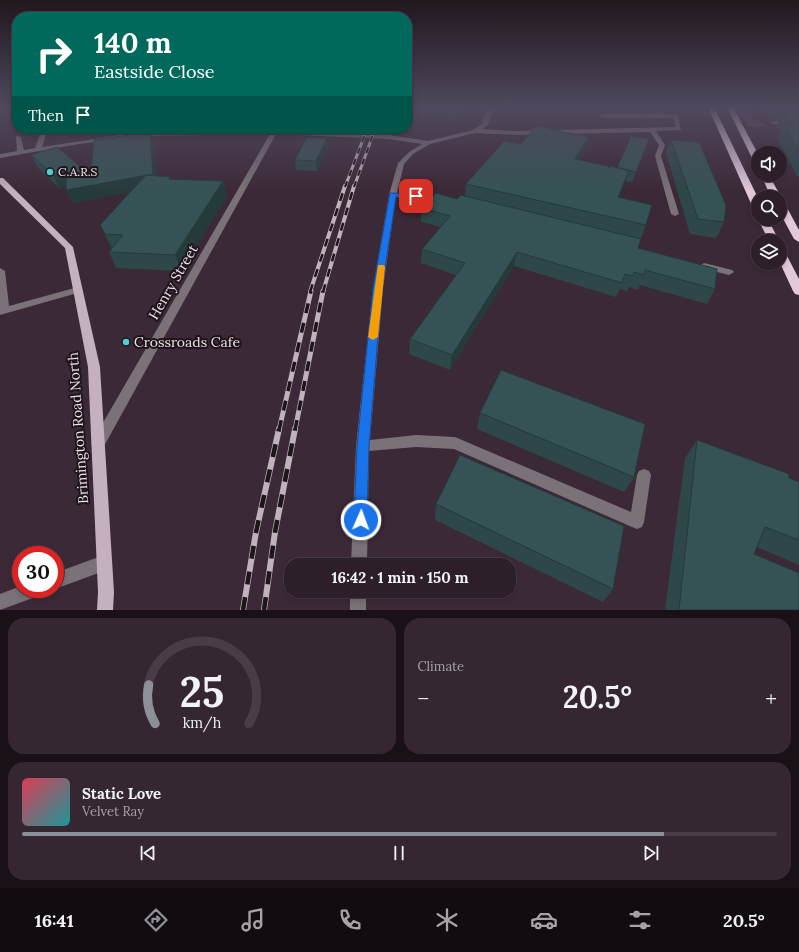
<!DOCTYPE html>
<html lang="en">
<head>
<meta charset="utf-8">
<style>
	:root { --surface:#2d1f29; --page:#352731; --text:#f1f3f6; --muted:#a7a2a8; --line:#483d46; --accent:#8c9099 }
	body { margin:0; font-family:Lora,serif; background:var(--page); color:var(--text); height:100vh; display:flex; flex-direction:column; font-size:15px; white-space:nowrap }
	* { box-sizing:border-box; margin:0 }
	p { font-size:13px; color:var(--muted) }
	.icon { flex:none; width:22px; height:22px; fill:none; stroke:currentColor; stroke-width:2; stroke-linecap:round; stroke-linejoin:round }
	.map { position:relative; height:610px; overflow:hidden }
	.side { display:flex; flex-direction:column; gap:8px; padding:8px; background:#191117; flex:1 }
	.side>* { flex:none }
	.hud { position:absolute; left:12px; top:12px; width:400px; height:122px; border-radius:16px; box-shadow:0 2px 6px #0003,0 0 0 1px var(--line); background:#00695c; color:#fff; overflow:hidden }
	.buttons { position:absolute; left:751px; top:146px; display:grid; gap:8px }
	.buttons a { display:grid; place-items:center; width:36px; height:36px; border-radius:50%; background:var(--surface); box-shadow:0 2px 6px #0003,0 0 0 1px var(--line); font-size:20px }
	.speed { position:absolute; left:12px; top:546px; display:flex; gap:8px; font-size:20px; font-weight:700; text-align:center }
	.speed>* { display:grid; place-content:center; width:52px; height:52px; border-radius:50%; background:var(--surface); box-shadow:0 2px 6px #0003,0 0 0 1px var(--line); line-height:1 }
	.speed .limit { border:6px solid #d22; background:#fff; color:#111 }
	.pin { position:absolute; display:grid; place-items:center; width:34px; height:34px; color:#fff; margin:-17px; border-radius:8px; box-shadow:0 2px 6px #0006 }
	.me { position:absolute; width:44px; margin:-22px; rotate:2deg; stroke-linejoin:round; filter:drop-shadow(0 0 3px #0008) }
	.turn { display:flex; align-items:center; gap:14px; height:84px; padding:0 16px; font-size:18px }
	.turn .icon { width:52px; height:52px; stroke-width:2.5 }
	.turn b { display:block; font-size:28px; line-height:34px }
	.then { display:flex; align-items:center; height:38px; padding:0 16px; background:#0003; gap:8px; font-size:15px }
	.big { font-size:30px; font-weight:700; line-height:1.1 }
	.side .card { flex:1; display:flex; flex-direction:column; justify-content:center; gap:6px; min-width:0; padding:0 14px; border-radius:16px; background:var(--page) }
	.side .dial { align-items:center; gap:0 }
	.dial svg { height:104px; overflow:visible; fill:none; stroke:var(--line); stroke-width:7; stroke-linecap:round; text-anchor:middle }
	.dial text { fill:var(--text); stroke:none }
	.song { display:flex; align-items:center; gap:12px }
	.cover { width:48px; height:48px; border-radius:6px; background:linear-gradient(135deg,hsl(350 70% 55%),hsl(180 70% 35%)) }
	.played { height:4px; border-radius:2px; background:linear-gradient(90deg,var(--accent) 85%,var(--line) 85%) }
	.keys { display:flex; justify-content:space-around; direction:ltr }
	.heat { display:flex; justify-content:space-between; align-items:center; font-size:22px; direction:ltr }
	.side .tiles { flex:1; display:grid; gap:8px; grid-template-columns:1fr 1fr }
	.card:last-child { grid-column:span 2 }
	.trip { position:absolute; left:284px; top:558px; width:232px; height:40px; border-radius:16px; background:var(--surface); box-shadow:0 2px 6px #0003,0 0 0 1px var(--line); font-weight:700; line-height:40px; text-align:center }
	.tabs { display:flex; height:64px; justify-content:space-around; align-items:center; background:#120c10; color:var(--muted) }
	.tabs .icon { width:28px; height:28px }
	.tabs .selected { color:var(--accent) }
	.tabs b { font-size:18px; color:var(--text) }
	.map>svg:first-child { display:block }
	.green { fill:#633d59 }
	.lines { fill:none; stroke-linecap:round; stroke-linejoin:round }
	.minor { fill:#7b7178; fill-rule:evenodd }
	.major { fill:#c5b0bf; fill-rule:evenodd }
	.highway { fill:#e2c9db; fill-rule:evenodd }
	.rail-far3-casing { stroke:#c0b1bc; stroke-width:3 }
	.rail-far2-casing { stroke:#c0b1bc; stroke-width:4 }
	.rail-far1-casing { stroke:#c0b1bc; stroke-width:5 }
	.rail-casing { stroke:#c0b1bc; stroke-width:6 }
	.rail-far3 { stroke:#1e151b; stroke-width:2; stroke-dasharray:6; stroke-linecap:butt }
	.rail-far2 { stroke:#1e151b; stroke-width:2.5; stroke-dasharray:8; stroke-linecap:butt }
	.rail-far1 { stroke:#1e151b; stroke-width:3.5; stroke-dasharray:10; stroke-linecap:butt }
	.rail { stroke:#1e151b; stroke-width:4.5; stroke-dasharray:13; stroke-linecap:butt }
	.wall { fill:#2e4748 }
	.shaded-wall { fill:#253a3b }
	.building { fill:#355354; stroke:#253a3b }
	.route { fill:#1a73e8; stroke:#114b97 }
	.slow { fill:#f59e0b }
	.poi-dot { fill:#52cdcf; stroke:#1e151b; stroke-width:1.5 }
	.labels { text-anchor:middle; stroke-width:4; stroke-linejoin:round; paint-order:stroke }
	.far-poi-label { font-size:12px; fill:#efe2eb; stroke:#1e151b; text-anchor:start }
	.street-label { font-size:14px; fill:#efe2eb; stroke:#1e151b }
	.poi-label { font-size:14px; fill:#efe2eb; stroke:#1e151b; text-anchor:start }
</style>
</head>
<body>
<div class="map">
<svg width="799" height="610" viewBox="0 0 799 610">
	<rect width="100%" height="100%" fill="#3c2937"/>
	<path class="green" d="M737 107H746L754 119 767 126 748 127Z"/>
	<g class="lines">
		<path class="minor" d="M487 107H493L488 125 482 129 516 131 676 127 673 118H602L599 116 602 114 645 113 678 115 681 130 656 131 665 145 661 156 679 214 675 216 671 214 655 156 659 145 650 132 516 135 475 133 430 144 413 154 404 164 397 193 428 195 447 199 448 201 444 203 428 199 396 197 383 288 370 440 416 435 455 437 631 512 637 475 639 471 644 469 649 471 651 475 644 522 642 527 637 529 632 527 454 449 416 447 369 451 367 565H351L356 446 373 288 389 195 398 163 409 152 422 144 389 139 276 134 103 448 98 450 93 448 91 444 93 440 270 134 141 136 79 144 0 158V154L17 151 16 136 21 137 24 150 35 148 42 129H48L42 147 141 132 274 130 389 135 428 141 473 130 482 124Z
			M774 121H799V125L772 124V122Z
			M704 263 732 270 734 272 729 275 701 268 699 266Z
			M0 268 5 271 9 306 78 287 83 290 81 292 0 315Z
			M104 555 110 557 112 563 110 569 104 571 55 589V573Z
			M21 586V589H43L41 595 0 610V594Z
			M350 591H366V610H350Z"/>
		<path class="major" d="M0 178H3L73 247 100 367 114 592 113 610H97L98 592 88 367 65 248 0 184Z"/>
		<path class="highway" d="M708 107H714L758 198V211L753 208Z
			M727 107H733L758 154V164L754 162Z
			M761 175H769L781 197 780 198 771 197Z
			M780 201 785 204 799 230V242L794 239 780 213Z
			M758 219H768L779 241H769Z
			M780 249 785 252 799 279V295L795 294 793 291 780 263Z"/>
		<g class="rail-far3-casing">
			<path id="rail-far3" d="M345 187 367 129
				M354 187 375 129"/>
		</g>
		<g class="rail-far2-casing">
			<path id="rail-far2" d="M310 292 345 186
				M323 292 354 186"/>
		</g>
		<g class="rail-far1-casing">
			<path id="rail-far1" d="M279 430 311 291
				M295 430 323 291"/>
		</g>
		<g class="rail-casing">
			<path id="rail" d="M243 610 256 532 279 429
				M264 610 275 532 295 429"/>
		</g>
		<use href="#rail-far3" class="rail-far3"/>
		<use href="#rail-far2" class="rail-far2"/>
		<use href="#rail-far1" class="rail-far1"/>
		<use href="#rail" class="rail"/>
	</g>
	<path class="wall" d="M415 107H463L460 116 415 112Z
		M762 107H799V176H797L777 138 781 131 776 126 779 120H772Z
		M588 137 584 154 580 160 609 168H617L649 139 632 182 625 181 619 197 646 225 641 239 638 248 715 289 707 304 640 285 638 290 629 287 627 291 620 289 616 297 514 266 450 370 409 354 410 339 456 275 421 263 422 249 441 227 421 222V208L457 199 465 196 466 184 521 144Z
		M327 138 328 148 317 171 296 170 295 160Z
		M671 140 724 222 716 238 690 234 666 153Z
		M154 145 157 176 172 179 223 181 227 196 181 271 116 268 109 252 112 249 100 225 130 192 73 203 66 190V186L59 188 38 168 31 155 90 175Z
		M480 413 634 477 624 492 477 429Z
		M697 440 799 482V565L757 547 754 554 799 610H665L685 458Z
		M436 504 613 589 603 602 435 520Z"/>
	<path class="shaded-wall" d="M460 107H463L460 116Z
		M150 132 154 145 158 187 73 203 66 190 153 174Z
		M588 137 584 154 570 177 575 159Z
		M327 138 328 148 317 171 316 161Z
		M629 170 623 188 611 216 618 197Z
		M67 171 73 184 59 188 53 175Z
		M223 181 227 196 181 271 175 255Z
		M517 252 514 266 450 370 452 355Z"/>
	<path class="building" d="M783 113H799V151L784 125 794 126Z
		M536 126 588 137 575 159 608 166 609 168 610 166 629 170 618 197 652 205 646 225 466 184 504 141 521 144Z
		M150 132 153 174 66 190 67 171 53 175 31 155 57 147 90 175 94 140Z
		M631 136 649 139 636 172 617 168Z
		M307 137 327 138 316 161 295 160Z
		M671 140 699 142 726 205 724 222 698 219Z
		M146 175 171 177 169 179 223 181 175 255 109 252 123 235 105 234 100 225Z
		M436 193 457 199 461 195 641 239 638 248 717 269 715 289 645 270 644 275 634 272 633 276 625 274 622 283 517 252 452 355 410 339 465 263 422 249 450 216 421 208Z
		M501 370 645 424 634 477 480 413Z
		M697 440 789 474V478L799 482V540L765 527 754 554 799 573V610H679Z
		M460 455 624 526 613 589 436 504Z"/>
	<linearGradient id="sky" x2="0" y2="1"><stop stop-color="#21171e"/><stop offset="0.56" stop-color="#50495e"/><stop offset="1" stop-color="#50495e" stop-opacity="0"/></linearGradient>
	<rect width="799" height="192" fill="url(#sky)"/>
	<path class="route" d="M390 193 416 194 420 196 416 198 396 197 382 288 369 446 367 520 365 525 361 527 356 525 354 520 357 446 373 288Z"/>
	<path class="slow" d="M378 265H384L385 267 378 337 373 340 368 337Z"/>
	<g class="poi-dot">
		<circle cx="50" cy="172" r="4"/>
		<circle cx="126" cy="342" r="4"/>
	</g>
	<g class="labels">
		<g class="far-poi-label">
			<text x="58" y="176">C.A.R.S</text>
		</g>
		<g class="street-label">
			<text transform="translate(173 282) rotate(-60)" y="5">Henry Street</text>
			<text transform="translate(78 428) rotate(-94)" y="5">Brimington Road North</text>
		</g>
		<g class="poi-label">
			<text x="134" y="347">Crossroads Cafe</text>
		</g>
	</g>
</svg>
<div class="buttons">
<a><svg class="icon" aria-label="sound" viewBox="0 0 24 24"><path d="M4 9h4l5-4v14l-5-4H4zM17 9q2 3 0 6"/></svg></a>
<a><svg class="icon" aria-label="search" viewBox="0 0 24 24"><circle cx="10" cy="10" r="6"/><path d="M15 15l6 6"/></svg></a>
<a><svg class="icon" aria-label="layers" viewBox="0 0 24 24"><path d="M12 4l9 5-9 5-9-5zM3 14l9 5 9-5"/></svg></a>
</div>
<div class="speed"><div class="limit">30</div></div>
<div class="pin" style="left:416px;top:196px;background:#d93025"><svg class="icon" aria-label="arrive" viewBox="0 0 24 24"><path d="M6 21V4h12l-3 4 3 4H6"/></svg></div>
<svg class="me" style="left:361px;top:520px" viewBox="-20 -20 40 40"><circle r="17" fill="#1a73e8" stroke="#fff" stroke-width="3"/><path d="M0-11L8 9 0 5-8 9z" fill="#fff"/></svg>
<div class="trip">16:42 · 1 min · 150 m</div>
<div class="hud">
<div class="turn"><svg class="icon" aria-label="right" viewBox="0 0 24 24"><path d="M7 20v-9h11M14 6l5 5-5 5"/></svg><div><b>140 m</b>Eastside Close</div></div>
<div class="then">Then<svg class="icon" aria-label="arrive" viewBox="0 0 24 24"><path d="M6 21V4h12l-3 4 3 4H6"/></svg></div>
</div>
</div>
<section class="side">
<div class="tiles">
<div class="card dial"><svg viewBox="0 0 100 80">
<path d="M14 69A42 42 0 1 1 86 69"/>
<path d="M14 69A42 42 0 0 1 9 39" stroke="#8c9099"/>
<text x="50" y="56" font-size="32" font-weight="700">25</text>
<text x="50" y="72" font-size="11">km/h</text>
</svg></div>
<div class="card"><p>Climate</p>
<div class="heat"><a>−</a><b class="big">20.5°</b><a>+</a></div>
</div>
<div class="card">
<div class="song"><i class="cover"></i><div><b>Static Love</b><p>Velvet Ray</p></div></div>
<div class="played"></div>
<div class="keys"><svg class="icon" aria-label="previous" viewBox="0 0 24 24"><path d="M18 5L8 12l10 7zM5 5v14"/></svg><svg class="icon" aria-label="pause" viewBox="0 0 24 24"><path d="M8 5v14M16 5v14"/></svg><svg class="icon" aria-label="next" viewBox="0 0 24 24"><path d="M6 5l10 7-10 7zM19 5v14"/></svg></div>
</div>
</div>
</section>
<nav class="tabs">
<b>16:41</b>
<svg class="icon selected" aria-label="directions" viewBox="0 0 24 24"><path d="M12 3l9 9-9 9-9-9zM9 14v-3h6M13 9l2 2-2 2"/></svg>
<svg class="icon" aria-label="music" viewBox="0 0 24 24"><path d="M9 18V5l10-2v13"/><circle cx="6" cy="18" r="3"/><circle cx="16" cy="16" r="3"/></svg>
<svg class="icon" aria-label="phone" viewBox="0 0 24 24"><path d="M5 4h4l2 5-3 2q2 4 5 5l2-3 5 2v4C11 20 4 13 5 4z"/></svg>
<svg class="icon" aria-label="climate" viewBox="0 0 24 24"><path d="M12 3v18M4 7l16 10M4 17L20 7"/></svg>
<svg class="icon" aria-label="car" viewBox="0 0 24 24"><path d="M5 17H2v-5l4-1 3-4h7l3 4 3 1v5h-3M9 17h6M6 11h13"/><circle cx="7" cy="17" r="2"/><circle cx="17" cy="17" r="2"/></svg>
<svg class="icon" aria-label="filters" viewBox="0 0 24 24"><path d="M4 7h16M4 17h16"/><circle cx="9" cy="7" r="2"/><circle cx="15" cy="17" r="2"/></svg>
<b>20.5°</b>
</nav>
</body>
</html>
